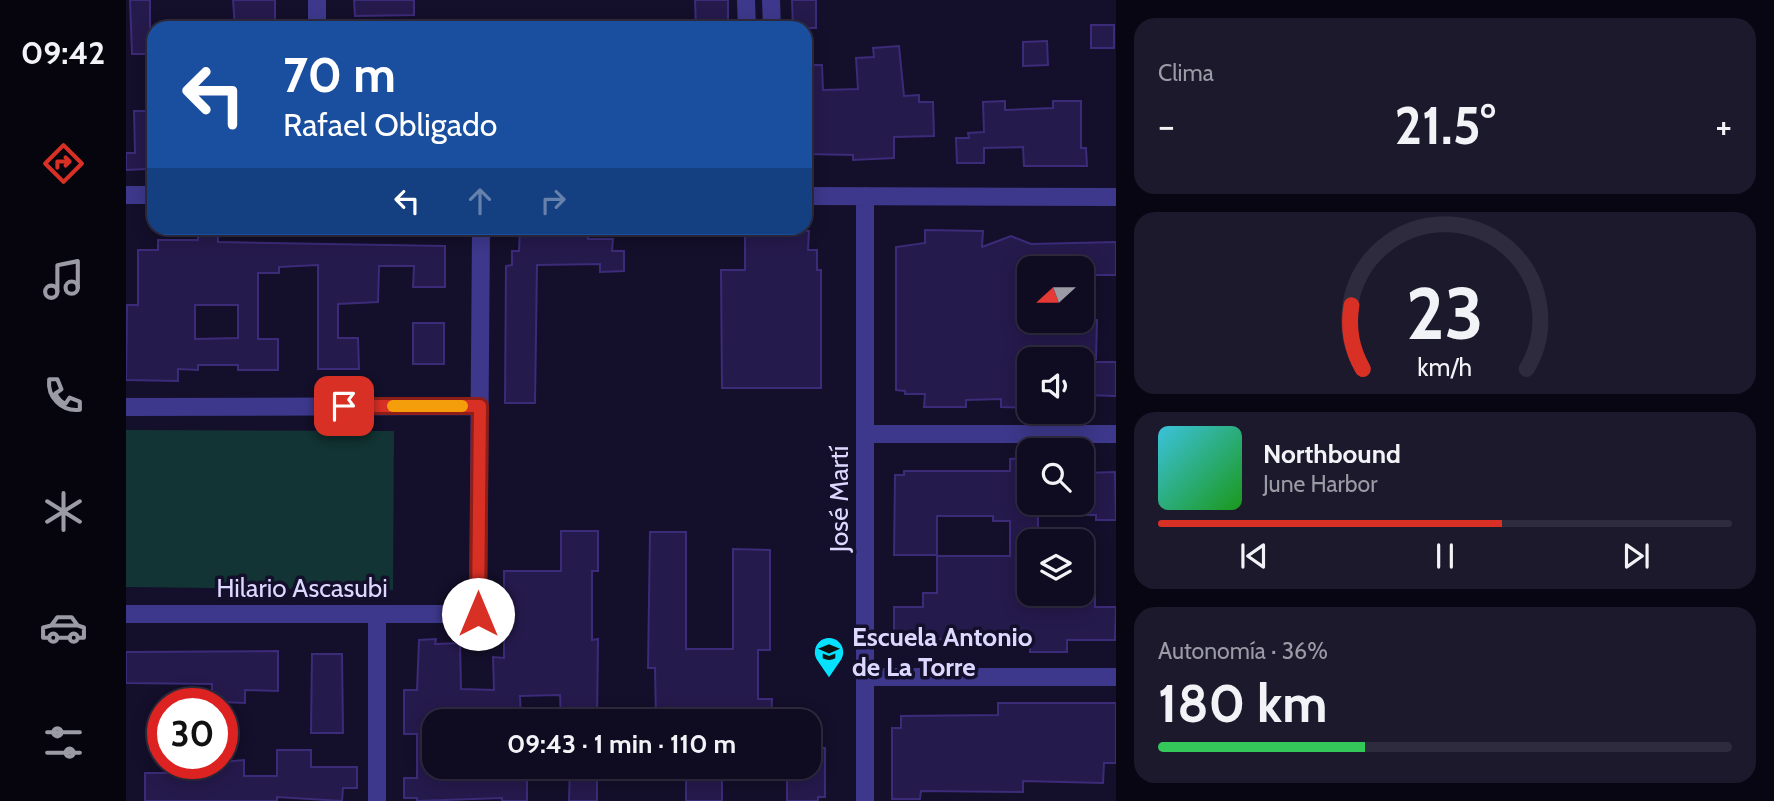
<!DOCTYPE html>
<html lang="es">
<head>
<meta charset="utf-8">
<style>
	:root { --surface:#0f0b20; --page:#1d192d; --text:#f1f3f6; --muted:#9b9ba5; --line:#2f2b3e; --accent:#d93025 }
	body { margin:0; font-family:Cabin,sans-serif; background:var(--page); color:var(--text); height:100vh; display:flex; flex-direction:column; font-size:26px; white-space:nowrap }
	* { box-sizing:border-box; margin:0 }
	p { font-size:23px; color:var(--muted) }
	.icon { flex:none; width:38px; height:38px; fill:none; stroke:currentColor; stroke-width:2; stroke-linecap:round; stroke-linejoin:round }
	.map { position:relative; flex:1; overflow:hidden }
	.side { display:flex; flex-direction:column; gap:18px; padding:18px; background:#080612; width:658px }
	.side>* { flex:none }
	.guide { position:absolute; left:21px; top:21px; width:665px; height:214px; border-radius:21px; box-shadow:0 4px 18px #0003,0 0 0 2px var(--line); background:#1a4fa0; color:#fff; overflow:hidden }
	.needle { width:46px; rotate:249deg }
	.buttons { position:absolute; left:891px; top:256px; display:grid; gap:14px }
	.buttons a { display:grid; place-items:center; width:77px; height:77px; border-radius:14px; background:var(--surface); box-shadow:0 4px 18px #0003,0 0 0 2px var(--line); font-size:35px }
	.speed { position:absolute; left:21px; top:688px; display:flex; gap:14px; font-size:35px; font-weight:700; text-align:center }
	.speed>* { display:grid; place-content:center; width:91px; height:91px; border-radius:50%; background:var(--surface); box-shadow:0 4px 18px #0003,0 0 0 2px var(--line); line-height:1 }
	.speed .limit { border:10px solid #d22; background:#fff; color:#111 }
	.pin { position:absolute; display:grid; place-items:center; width:60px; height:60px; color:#fff; margin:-30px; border-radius:14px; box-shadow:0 4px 10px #0006 }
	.me { position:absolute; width:77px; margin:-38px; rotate:0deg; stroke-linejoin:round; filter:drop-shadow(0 0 5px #0008) }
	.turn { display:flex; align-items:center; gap:24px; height:147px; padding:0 21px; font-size:32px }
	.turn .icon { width:91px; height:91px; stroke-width:2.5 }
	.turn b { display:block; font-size:49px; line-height:60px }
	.lanes { display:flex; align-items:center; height:66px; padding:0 21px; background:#0003; justify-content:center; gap:35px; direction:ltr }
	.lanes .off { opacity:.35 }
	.big { font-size:52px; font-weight:700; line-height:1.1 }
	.side .tile { flex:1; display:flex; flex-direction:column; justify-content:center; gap:10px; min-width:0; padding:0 24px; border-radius:21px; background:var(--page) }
	.side .dial { align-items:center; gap:0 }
	.dial svg { height:182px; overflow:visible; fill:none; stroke:var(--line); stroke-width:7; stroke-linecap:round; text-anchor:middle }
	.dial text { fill:var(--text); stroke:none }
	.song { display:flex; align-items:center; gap:21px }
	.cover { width:84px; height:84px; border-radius:10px; background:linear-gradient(135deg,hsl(190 70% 55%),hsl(120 70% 35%)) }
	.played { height:7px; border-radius:4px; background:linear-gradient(90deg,var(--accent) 60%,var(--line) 60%) }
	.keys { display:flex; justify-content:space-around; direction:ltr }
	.heat { display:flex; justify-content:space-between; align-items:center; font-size:38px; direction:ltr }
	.charge { height:10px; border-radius:5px; background:linear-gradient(90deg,#34c759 36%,var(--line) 0) }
	.trip { position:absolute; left:296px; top:709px; width:399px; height:70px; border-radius:21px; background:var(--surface); box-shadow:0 4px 18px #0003,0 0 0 2px var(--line); font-weight:700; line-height:70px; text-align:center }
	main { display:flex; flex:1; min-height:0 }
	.tab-bar { display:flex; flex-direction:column; width:126px; justify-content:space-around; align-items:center; background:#06040d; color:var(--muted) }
	.tab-bar .icon { width:49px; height:49px }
	.tab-bar .active { color:var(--accent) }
	.tab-bar b { font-size:32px; color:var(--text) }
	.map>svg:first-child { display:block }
	.green { fill:#123434 }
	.building { fill:#251a4c; stroke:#3c2b79; stroke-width:2; fill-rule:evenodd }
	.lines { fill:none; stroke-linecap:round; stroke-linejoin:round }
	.minor { stroke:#3d388b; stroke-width:18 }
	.route-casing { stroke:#8d1f18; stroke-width:18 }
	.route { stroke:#d93025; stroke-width:12 }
	.slow { stroke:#f59e0b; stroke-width:12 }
	.labels { text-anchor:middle; stroke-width:7; stroke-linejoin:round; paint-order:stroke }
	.street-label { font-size:26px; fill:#ddd8ff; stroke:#140f2a }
	.poi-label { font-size:26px; font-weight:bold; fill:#ddd8ff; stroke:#140f2a; text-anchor:start }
</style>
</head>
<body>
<main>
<nav class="tab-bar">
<b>09:42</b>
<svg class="icon active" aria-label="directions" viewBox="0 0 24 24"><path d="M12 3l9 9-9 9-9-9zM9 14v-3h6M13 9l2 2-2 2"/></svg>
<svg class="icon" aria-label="music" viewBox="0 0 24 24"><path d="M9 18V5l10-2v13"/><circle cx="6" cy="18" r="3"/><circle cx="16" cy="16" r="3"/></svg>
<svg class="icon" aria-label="phone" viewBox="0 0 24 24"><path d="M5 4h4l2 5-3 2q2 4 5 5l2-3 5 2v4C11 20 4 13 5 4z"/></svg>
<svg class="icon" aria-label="climate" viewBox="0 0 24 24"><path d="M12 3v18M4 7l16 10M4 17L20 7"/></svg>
<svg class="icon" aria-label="car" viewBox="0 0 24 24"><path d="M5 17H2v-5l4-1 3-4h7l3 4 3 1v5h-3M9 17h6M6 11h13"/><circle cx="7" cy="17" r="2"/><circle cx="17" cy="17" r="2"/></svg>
<svg class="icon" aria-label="filters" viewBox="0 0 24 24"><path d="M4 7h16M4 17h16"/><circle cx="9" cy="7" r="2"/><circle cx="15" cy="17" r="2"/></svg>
</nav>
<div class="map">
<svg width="990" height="801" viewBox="0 0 990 801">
	<rect width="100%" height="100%" fill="#140f2a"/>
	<path class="green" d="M0 430 268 431 267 590 0 587Z"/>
	<path class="building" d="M4 0H24V54H6Z
		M107 0H149V28H109Z
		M228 0H288V15L229 16Z
		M569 0H602V24H588V28H570Z
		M666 0H690V28H667Z
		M965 25H988V48H965Z
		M921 41 922 65 897 66V42Z
		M773 46 778 96 793 95V102H807L808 136 768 137V158L727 160V155L679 154V65H696L697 90 732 89 730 58 748 57 747 48Z
		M879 101V110L927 108V101H955V148H960L961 166H898L897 147 858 148V163H831L830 138H843L842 133 858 132 857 102Z
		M8 111H28V160H20V169L0 170V153H9Z
		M72 228H92V242L319 246V287H287L288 266H253L252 302 212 304V338H232L233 369H192V265L153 267V273H132V339H152V370H112V365H72V370L52 369V381L0 380 1 305H12V250H32V240H72ZM69 305H112V338L69 339Z
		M394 230 462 231V239H487L486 251H498V271L474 272V264L411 265 409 403H379L380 266 386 265V251H393Z
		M799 230 857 231 856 247 885 236 905 244 990 242V275H956V268H903V320H971L970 359H903V408L875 407V399L840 400V407H798L799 394H779V391L770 390V247L799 243Z
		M619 231H683L682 250H691V270H695V388H596L595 270H619Z
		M287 323H318V364H287Z
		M956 362H990V396L956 395Z
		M903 458V502H912V541H903V593H969V607H990L989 640H941V652H904V640L777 639V636H768V607H797V593H811V556H884V521H867V516H811V555H768L769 475H778V471H884V459Z
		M989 472 990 520H970V515H956V473Z
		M435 531H472V571H466V640L472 639 471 721H435L434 695 394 696 395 721H308V778L346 779V767L401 766V801H376V798L291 801V798H278V778H291V734H278V690H291L293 640 310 639 309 644 334 643 335 689 368 690 367 657 378 658V571H435Z
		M524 532H560V649H607V549L644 550V650H632V699H646L645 721H616V709L550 708V721H530L529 668H522Z
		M152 651V691L119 690V703L96 702V697L86 694V684L0 683V652Z
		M186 654H216L217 733H185Z
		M872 703H990V763H978L977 783 897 781V792L795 791 794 799H766V728H775V716L872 715Z
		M682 748H699V797H692V801H661V766H682Z
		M151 750H185V767H231V788H217L216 801 151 797V801H19V773H85V763L118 760V776H151Z
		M444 766H471V801H443Z
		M560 766H596V801H560Z"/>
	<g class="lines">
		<path class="minor" d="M191 0V28
			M620 0 621 28
			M645 0 646 28
			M0 195H28
			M679 196 990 197
			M0 407 354 406
			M739 434H990
			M0 614H352L355 228
			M739 677H990
			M251 801V614
			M739 801V196"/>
	</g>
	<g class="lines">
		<g class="route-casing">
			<path id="route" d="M218 406H354L352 614"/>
		</g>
		<use href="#route" class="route"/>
		<path class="slow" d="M267 406H336"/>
	</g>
	<defs>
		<g id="school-pin" transform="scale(1.575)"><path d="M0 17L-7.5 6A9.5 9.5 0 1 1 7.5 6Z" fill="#04e2ff" stroke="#140f2a"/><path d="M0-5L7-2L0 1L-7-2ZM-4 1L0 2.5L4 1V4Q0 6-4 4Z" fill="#111"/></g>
	</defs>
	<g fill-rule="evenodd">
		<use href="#school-pin" x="703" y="652"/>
	</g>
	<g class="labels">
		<g class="street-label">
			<text transform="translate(713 499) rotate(-90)" y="9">José Martí</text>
			<text x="176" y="597">Hilario Ascasubi</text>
		</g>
		<g class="poi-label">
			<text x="726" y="646">Escuela Antonio<tspan x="726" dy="30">de La Torre</tspan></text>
		</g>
	</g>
</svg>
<div class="buttons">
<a><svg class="needle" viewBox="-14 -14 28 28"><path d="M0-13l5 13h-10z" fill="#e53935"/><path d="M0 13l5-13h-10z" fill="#9b9ba5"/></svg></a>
<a><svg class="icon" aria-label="sound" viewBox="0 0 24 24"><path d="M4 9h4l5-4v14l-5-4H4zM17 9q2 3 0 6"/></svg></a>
<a><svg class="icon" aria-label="search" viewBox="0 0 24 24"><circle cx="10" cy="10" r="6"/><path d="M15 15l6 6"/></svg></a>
<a><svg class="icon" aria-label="layers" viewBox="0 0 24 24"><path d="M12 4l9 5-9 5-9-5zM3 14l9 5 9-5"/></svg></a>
</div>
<div class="speed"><div class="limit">30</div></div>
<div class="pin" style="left:218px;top:406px;background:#d93025"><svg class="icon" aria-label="arrive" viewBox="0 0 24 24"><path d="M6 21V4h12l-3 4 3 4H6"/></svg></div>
<svg class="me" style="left:352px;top:614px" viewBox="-20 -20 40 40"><circle r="19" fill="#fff"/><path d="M0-13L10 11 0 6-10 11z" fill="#d93025"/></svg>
<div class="trip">09:43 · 1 min · 110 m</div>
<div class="guide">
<div class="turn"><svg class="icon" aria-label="left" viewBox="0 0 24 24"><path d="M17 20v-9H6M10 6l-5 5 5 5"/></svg><div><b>70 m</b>Rafael Obligado</div></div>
<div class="lanes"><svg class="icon" aria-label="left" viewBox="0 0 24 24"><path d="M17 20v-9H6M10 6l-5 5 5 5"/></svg><svg class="icon off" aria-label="ahead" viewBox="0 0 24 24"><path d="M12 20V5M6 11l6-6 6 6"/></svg><svg class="icon off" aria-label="right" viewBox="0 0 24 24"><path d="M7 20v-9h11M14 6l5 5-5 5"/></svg></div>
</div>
</div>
<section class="side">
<div class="tile"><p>Clima</p>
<div class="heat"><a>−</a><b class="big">21.5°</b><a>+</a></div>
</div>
<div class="tile dial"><svg viewBox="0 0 100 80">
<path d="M14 69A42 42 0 1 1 86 69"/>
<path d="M14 69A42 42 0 0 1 9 41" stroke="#d93025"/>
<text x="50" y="56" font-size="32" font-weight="700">23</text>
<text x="50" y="72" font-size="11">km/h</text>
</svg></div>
<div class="tile">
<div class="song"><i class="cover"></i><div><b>Northbound</b><p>June Harbor</p></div></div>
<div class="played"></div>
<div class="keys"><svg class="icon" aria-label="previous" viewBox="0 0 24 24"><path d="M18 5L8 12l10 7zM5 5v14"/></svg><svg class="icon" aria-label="pause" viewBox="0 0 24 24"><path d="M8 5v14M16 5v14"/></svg><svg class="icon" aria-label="next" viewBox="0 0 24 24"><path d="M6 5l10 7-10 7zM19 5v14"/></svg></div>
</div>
<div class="tile"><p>Autonomía · 36%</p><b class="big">180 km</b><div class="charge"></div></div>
</section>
</main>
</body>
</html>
